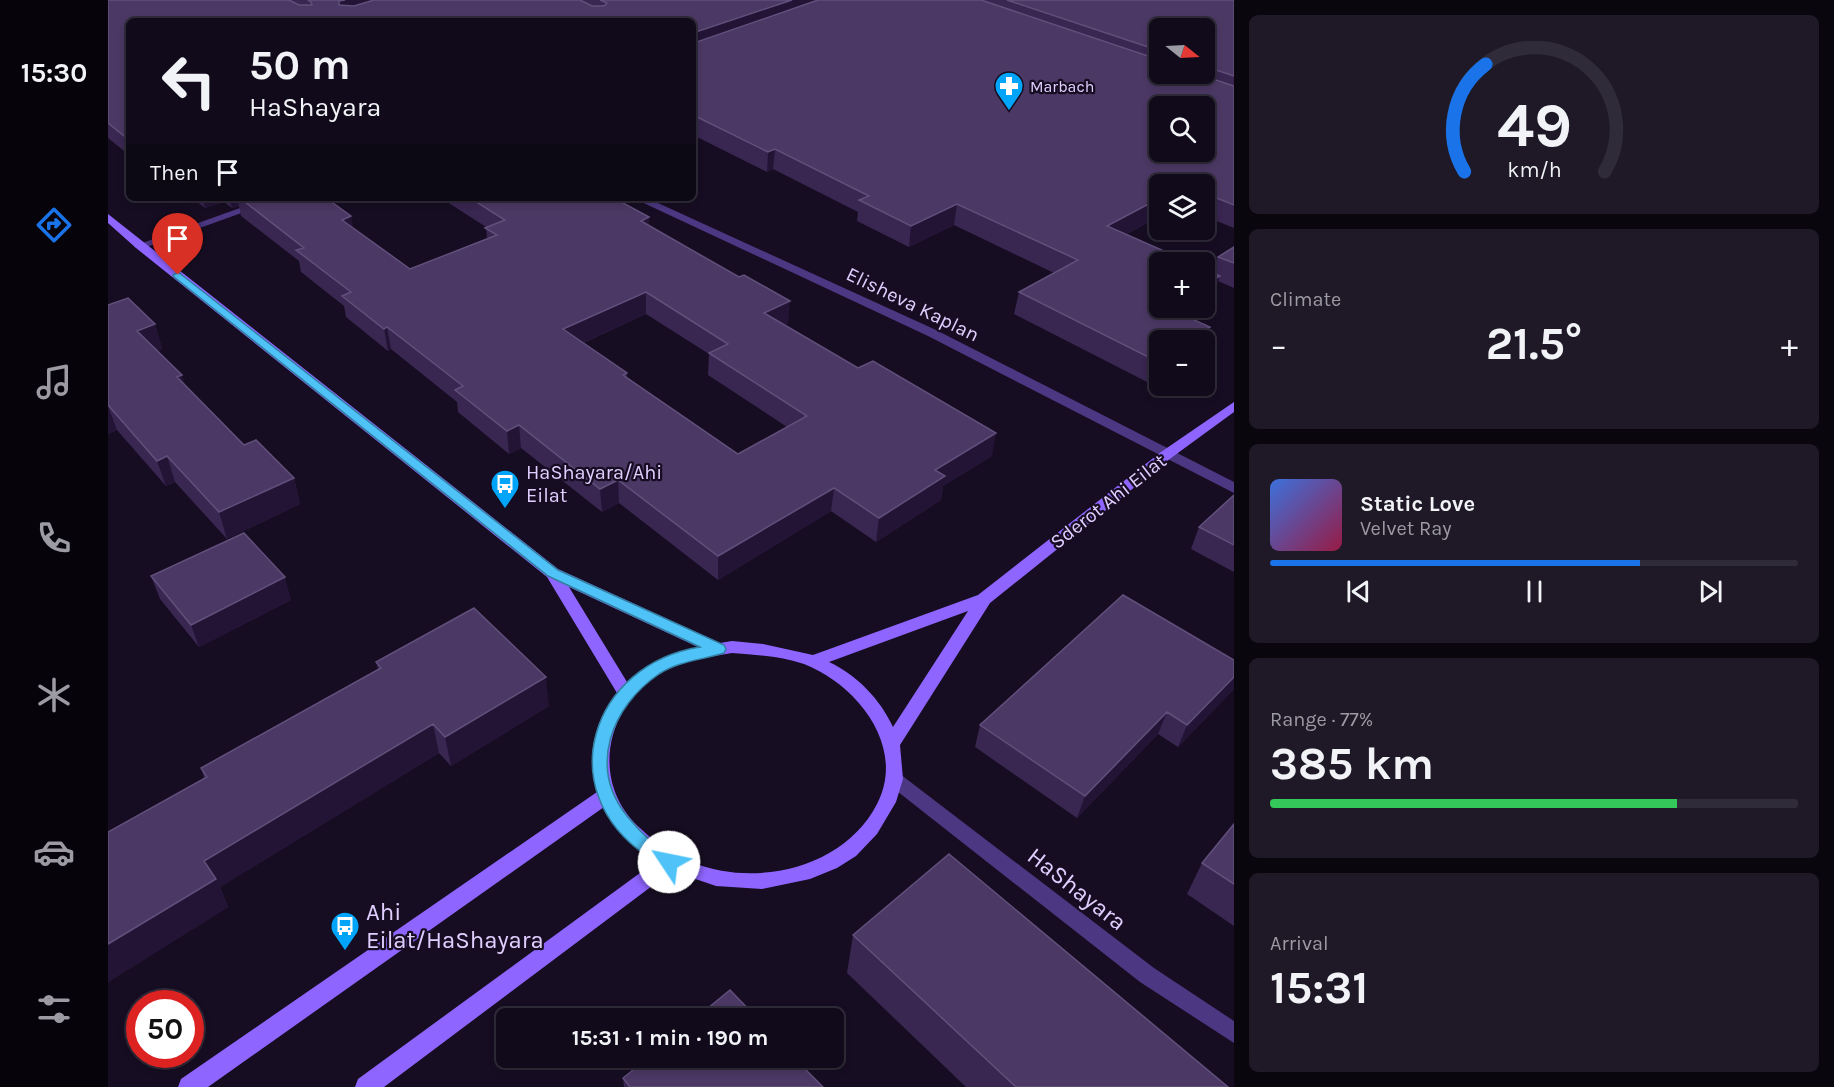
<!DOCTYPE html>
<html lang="en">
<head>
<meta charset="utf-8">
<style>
	:root { --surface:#100a1a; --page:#1e1827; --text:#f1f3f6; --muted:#9c9aa2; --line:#302b39; --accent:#1a73e8 }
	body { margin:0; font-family:Karla,sans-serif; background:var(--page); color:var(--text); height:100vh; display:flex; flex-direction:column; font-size:22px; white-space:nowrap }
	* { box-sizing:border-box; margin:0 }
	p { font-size:20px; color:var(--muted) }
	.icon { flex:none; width:33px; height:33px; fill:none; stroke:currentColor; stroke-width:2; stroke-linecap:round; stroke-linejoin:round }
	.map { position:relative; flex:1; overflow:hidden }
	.details { display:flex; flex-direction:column; gap:15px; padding:15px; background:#09060e; width:600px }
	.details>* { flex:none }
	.guide { position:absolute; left:18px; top:18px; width:570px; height:183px; border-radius:9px; box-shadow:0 3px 9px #0003,0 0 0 2px var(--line); background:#100a1a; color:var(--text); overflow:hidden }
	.needle { width:39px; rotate:108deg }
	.fabs { position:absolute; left:1041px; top:18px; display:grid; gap:12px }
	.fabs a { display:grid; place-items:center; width:66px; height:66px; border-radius:9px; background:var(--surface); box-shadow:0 3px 9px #0003,0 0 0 2px var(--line); font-size:30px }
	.speed { position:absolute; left:18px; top:990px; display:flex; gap:12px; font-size:30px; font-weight:700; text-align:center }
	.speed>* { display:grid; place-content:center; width:78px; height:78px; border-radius:50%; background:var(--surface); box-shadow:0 3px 9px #0003,0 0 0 2px var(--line); line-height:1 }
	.speed .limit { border:9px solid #d22; background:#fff; color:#111 }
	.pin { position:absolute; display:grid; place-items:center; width:51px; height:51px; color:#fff; margin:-62px -26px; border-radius:50% 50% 50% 0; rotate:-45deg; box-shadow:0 0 6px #0007 }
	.pin .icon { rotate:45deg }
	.me { position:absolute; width:66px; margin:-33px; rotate:304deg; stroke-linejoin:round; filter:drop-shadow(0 0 4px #0008) }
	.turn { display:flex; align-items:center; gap:21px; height:126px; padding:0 24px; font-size:27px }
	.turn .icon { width:78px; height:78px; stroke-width:2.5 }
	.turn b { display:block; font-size:42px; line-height:51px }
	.then { display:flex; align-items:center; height:57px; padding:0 24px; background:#0003; gap:12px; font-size:22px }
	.big { font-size:45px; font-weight:700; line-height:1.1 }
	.details .card { flex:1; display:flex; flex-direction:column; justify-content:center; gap:9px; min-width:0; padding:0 21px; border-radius:9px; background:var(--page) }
	.details .dial { align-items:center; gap:0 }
	.dial svg { height:156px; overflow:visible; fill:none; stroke:var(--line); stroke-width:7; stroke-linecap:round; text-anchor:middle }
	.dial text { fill:var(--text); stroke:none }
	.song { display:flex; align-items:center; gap:18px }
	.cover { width:72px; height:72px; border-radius:9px; background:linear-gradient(135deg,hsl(220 70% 55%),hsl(340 70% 35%)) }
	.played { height:6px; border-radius:3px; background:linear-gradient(90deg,var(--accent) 70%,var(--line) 70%) }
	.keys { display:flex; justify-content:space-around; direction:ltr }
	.heat { display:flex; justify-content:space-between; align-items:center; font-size:33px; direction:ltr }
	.charge { height:9px; border-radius:4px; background:linear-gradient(90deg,#34c759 77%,var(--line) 0) }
	.trip { position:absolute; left:388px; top:1008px; width:348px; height:60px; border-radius:9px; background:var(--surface); box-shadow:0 3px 9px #0003,0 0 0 2px var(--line); font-weight:700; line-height:60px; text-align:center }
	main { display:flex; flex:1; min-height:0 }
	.menu { display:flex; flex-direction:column; width:108px; justify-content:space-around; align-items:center; background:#06040a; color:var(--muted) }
	.menu .icon { width:42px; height:42px }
	.menu .current { color:var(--accent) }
	.menu b { font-size:27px; color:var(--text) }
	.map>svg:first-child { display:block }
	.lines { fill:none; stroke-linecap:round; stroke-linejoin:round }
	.street { fill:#4c3782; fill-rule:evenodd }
	.secondary { fill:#8f65ff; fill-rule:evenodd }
	.wall { fill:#392651; fill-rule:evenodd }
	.shaded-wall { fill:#231436 }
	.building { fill:#4b3864; stroke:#624f7c; stroke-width:1.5; fill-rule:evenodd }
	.route { fill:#4fc3f7; stroke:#337fa1; stroke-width:1.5 }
	.labels { text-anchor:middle; stroke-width:4.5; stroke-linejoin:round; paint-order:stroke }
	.far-poi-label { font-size:16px; fill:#e0ceff; stroke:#160d22; text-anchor:start }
	.street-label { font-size:20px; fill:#e0ceff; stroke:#160d22 }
	.poi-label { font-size:20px; fill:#e0ceff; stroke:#160d22; text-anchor:start }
	.near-street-label { font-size:24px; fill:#e0ceff; stroke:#160d22 }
	.near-poi-label { font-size:24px; fill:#e0ceff; stroke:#160d22; text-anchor:start }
</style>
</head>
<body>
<main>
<nav class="menu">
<b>15:30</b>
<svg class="icon current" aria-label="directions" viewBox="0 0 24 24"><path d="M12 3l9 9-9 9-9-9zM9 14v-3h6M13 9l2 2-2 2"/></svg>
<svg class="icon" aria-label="music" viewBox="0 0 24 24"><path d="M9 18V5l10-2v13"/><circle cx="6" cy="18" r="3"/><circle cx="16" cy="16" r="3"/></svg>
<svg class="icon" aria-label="phone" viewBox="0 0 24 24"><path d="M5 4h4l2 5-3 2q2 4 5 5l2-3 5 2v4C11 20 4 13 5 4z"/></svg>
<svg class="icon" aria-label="climate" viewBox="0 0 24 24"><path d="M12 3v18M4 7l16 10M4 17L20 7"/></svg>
<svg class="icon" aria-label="car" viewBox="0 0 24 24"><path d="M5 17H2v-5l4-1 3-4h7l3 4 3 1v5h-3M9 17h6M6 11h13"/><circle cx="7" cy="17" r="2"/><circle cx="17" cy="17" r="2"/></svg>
<svg class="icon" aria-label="filters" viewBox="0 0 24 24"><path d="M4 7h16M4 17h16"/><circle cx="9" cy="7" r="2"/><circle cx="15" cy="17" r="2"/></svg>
</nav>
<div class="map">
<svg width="1126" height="1087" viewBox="0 0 1126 1087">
	<rect width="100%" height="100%" fill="#160d22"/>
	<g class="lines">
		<path class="street" d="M160 198H175L36 248H28L26 246Z
			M525 198H539L828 330 1126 482V493L820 336Z
			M786 772 792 774 1046 968 1126 1021V1043L1032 982 780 784 777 779 780 774Z"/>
		<path class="secondary" d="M0 214 450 569 612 643 624 641 655 644 705 655 870 595 1053 452 1126 402V412L1063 458 882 603 792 745 795 779 788 802 769 834 748 856 729 868 702 879 654 889 608 886 564 871 276 1087H247L250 1079 547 862 515 836 496 807 100 1087H70L73 1079 489 792C478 756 486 722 509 693L439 577 28 248 0 223ZM461 587 590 647 550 660 519 682ZM860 611 785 727C772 699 749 675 721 662ZM624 653C648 655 673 656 696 664 748 684 799 746 769 804 737 867 650 888 586 863 566 856 549 844 533 829 481 783 497 706 554 672 576 660 600 657 624 653Z"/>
	</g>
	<path class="wall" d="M0 0H1126V228L1096 216V184H1052V216L1017 235 1052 308H1088L1076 315 1052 340V377L1041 383 906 314 911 292 946 273 846 225 801 247 749 221 750 212 665 169 659 172 585 135V21H21V155L0 138ZM1052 28H1096V74H1052Z
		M84 198H218L245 228 302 269 379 239 378 227 333 198H506L541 225 680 323 676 325 884 456 835 486 833 500 768 542 723 511 610 580 511 503 494 512 413 448 401 454 350 412 349 402 283 349 280 351 238 317 236 306 193 272 191 261 133 216 131 206 124 208 116 202 97 208ZM538 314 601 354 600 375 679 427 630 454 519 378V373L475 343Z
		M1126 247V288L1110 281 1105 298V273L1110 257Z
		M0 305 47 324 54 349 49 351 77 386 136 445 186 478 192 504 119 539 67 482 58 486 9 430 0 434Z
		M1126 495V572L1083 549 1091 527Z
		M43 576 183 600 91 647 52 599Z
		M268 662 441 706 343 766 331 753 112 887 120 907 0 982 96 778 93 768 270 669Z
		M1126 677V689L1070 747 1050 734 969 818 867 747 872 725Z
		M1126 824V926L1079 894 1094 863Z
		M745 935 1120 1087H858L739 973Z
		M515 1078 715 1087H516Z"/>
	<path class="shaded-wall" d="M237 0H299L234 21 231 5V1Z
		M684 0H733L585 51V33Z
		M667 149 665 169 659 172 660 152Z
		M94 198H115L116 202 97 208Z
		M121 198H129L131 206 124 208Z
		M1052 198V216L994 247 999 226Z
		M849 204 846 225 801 247 803 226Z
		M243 216 247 237 234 220Z
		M541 217V238L533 221Z
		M1112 276 1105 298 1096 303V285Z
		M538 292V314L456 351 455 329Z
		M682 301 680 323 655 335 656 313Z
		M1060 308H1088L1053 329Z
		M47 324 54 349 37 356 29 331Z
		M279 327 283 349 280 351 276 329Z
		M1102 327 1096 342V340H1080Z
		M1052 359V377L1041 383 1048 361Z
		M74 375 82 400 69 377Z
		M0 406 9 430 0 434Z
		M411 425 413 448 401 454 399 431Z
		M888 433 884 456 835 486 833 500 768 542 771 518 827 470Z
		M59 456 67 482 58 486 49 461Z
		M186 478 192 504 119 539 111 512Z
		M510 480 511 503 494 512 492 489Z
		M726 488 723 511 610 580V556Z
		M177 577 183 600 91 647 83 625Z
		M438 677 441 706 343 766 337 737Z
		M1126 677V689L1070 747 1079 725Z
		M1059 712 1050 734 969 818 977 796Z
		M325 724 331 753 112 887 120 907 0 982V944L96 861Z"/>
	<path class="building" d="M0 0H181L191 5H204L203 2 200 0H237L231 1V5L246 6 266 0H472L484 6H496L499 3 492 0H684L585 33V21H21V140L0 123Z
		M710 0H873L1052 60V74H1090L1126 86V205L1096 193V184H1052V198L999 226 1081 262H1052V308H1060L1102 327 1080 340H1052V359L1048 361 911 292 970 260 849 204 803 226 751 200 761 196 667 149 660 152 585 115V42L586 43ZM1052 106H1096V152H1052Z
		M899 0H1126V76L1096 66V28H1052V51Z
		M132 198H218L243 216 234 220 302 269 389 235 377 228 397 220 362 198H506L541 217 533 221 631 277 636 275 682 301 656 313 750 368 765 361 888 433 827 470 837 476 771 518 726 488 610 556 510 480 492 489 411 425 399 431 347 390 355 386 279 327 276 329 234 296 243 292 188 250 196 248ZM538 292 620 344 601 353 699 416 630 454 515 375 519 373 455 329Z
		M1126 247V263L1110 257Z
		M1096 269 1112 276 1096 285Z
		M20 298 47 324 29 331 74 375 69 377 136 445 148 440 186 478 111 512 59 456 49 461 0 405V305Z
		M1126 495V545L1091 527Z
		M136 533 177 577 83 625 43 576Z
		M1015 595 1126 660V677L1079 725 1059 712 977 796 872 725Z
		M366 608 438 677 337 737 325 724 96 861 108 879 0 944V832L99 777 93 768 273 668 268 662Z
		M1126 824V884L1094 863Z
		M841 854 1120 1087H908L745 935Z
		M622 990 649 1018H588Z
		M540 1058H686L715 1087H522L515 1078Z"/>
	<path class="route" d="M70 272 450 570 616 645 618 649 616 653C594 660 571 661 551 674 503 707 480 767 519 816 526 824 534 834 542 840 551 847 565 851 570 862L568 867C557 871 548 862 539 856 442 791 483 664 592 647L440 576 66 277 65 275Z"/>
	<defs>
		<g id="pharmacy-pin" transform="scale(1.5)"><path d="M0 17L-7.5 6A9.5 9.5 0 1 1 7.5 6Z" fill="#00a4f9" stroke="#160d22"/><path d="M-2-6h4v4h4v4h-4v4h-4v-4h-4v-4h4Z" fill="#fff"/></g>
		<g id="bus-pin" transform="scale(1.5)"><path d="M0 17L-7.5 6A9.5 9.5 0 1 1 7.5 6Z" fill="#00a4f9" stroke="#160d22"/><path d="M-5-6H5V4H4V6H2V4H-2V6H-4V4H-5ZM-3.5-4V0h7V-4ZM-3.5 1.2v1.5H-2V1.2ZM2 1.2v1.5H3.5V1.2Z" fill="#fff"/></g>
	</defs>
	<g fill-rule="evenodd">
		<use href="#pharmacy-pin" x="901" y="86"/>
		<use href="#bus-pin" x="397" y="484"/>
		<use href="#bus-pin" x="237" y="926"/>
	</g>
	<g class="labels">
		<g class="far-poi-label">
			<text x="922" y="92">Marbach</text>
		</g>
		<g class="street-label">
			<text transform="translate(805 304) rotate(26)" y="7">Elisheva Kaplan</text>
			<text transform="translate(1000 501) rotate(-38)" y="7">Sderot Ahi Eilat</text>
		</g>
		<g class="poi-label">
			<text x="418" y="479">HaShayara/Ahi<tspan x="418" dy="23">Eilat</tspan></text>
		</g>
		<g class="near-street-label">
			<text transform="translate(969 889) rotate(38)" y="8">HaShayara</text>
		</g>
		<g class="near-poi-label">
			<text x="258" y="920">Ahi<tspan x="258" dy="28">Eilat/HaShayara</tspan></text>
		</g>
	</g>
</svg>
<div class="fabs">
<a><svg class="needle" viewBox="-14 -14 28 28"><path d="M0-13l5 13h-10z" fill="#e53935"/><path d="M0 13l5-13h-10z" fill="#9c9aa2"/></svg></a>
<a><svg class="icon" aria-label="search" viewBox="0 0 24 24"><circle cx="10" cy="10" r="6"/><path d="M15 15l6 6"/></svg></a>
<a><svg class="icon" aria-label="layers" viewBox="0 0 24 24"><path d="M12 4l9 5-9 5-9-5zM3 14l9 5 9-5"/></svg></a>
<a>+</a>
<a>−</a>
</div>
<div class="speed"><div class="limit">50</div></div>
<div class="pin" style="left:70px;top:275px;background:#d93025"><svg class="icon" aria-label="arrive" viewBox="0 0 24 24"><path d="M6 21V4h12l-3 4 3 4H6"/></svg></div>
<svg class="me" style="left:561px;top:862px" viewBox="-20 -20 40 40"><circle r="19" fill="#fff"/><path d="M0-13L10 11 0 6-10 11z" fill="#4fc3f7"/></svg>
<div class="trip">15:31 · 1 min · 190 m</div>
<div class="guide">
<div class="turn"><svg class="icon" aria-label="left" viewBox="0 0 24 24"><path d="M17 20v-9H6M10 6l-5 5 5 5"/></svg><div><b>50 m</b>HaShayara</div></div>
<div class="then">Then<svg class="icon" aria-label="arrive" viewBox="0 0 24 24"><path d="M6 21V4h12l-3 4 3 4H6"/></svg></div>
</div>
</div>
<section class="details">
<div class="card dial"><svg viewBox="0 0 100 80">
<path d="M14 69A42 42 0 1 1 86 69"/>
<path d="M14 69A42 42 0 0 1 25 14" stroke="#1a73e8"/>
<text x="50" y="56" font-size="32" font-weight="700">49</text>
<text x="50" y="72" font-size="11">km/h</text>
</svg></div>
<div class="card"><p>Climate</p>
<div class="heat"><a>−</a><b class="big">21.5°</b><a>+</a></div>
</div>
<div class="card">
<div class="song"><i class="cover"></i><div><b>Static Love</b><p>Velvet Ray</p></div></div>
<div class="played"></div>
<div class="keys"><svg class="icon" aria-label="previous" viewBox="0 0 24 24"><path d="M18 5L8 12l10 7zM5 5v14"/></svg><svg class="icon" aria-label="pause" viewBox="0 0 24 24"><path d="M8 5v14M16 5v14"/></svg><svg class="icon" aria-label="next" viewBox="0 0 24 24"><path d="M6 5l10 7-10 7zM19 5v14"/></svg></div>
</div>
<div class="card"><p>Range · 77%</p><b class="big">385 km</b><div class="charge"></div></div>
<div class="card"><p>Arrival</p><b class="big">15:31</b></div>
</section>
</main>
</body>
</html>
